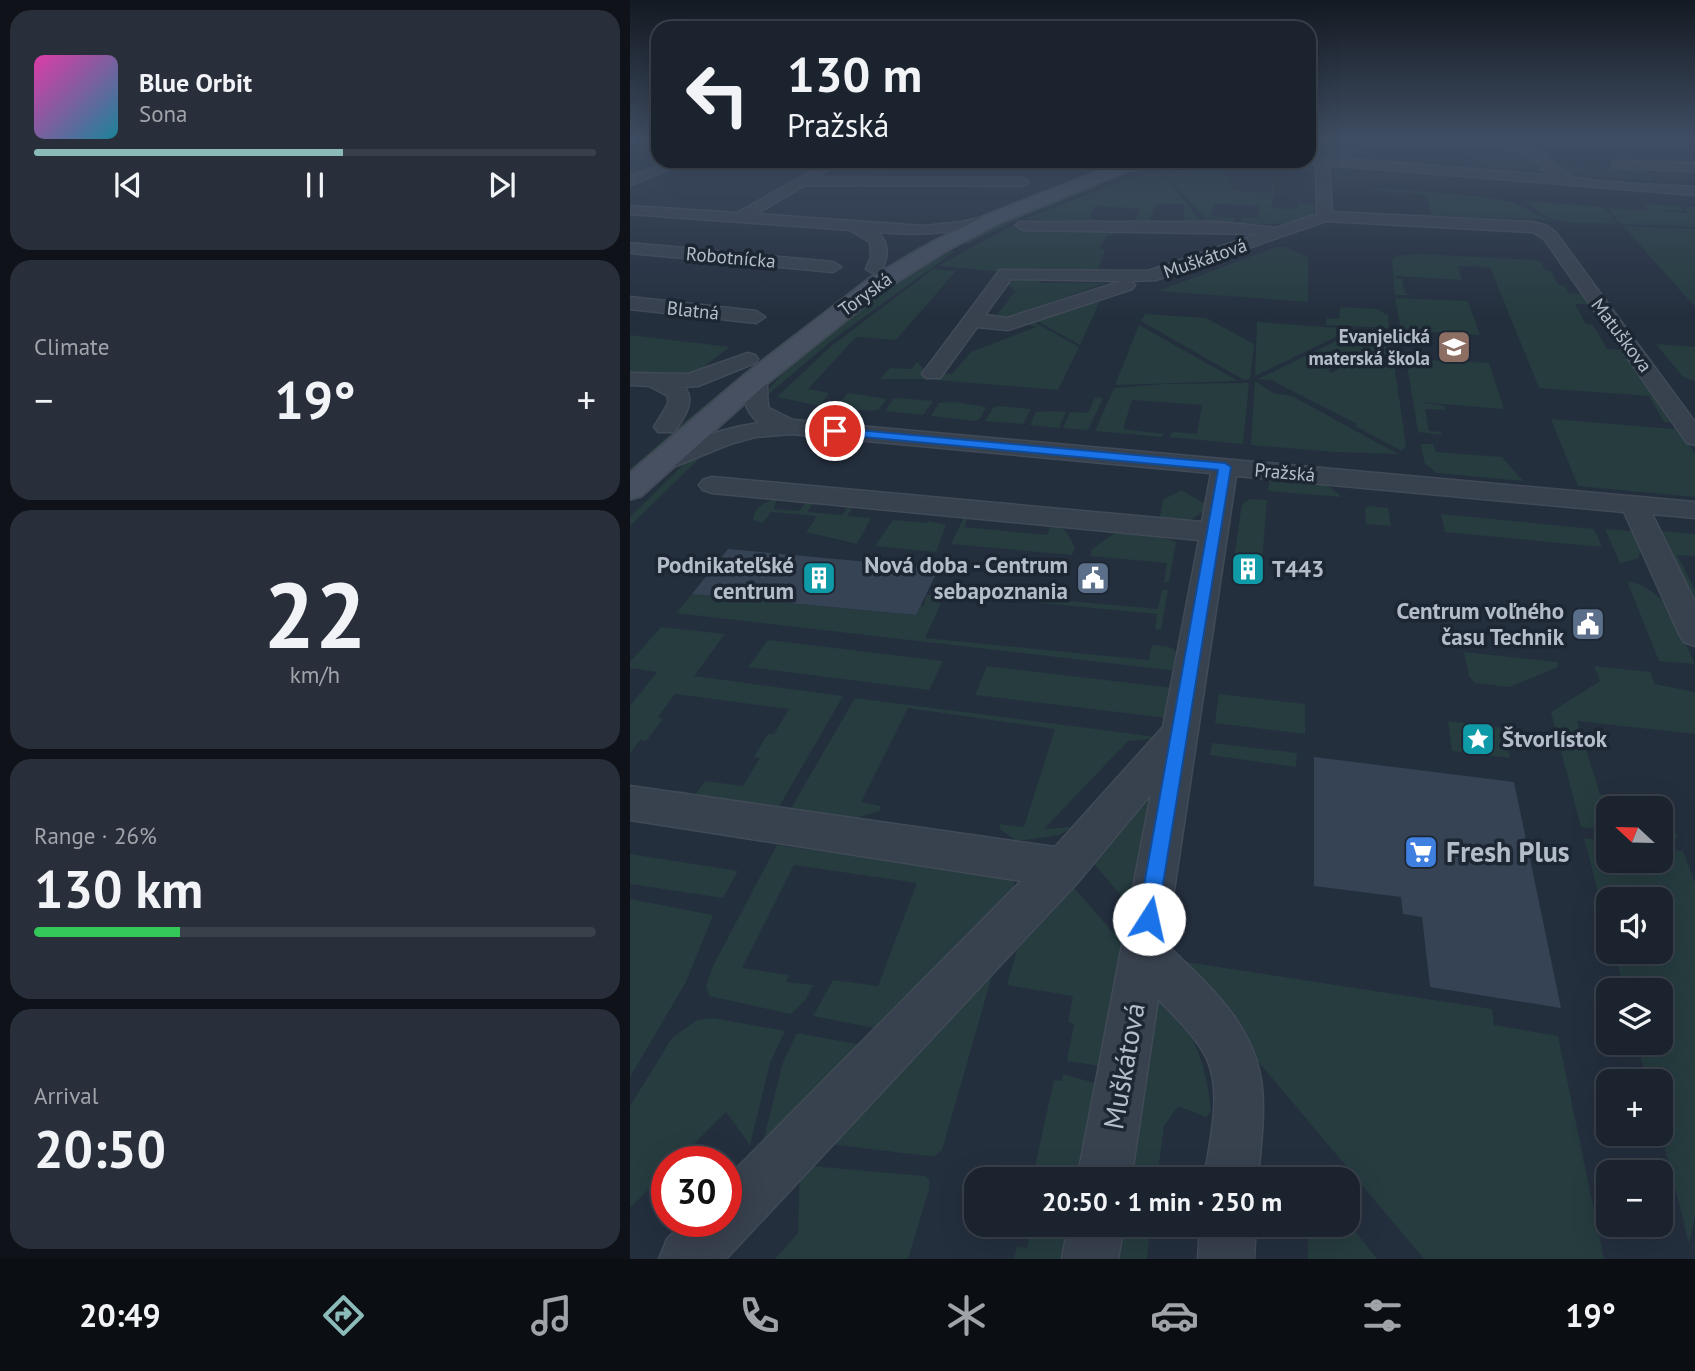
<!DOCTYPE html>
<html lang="en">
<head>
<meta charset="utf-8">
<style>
	:root { --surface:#1b232e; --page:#282f3a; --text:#f1f3f6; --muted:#a0a4aa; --line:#39404a; --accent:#8bbbb9 }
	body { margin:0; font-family:"PT Sans",sans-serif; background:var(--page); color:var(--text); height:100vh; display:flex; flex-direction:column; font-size:26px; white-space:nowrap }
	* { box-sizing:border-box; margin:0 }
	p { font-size:23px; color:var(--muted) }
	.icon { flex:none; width:38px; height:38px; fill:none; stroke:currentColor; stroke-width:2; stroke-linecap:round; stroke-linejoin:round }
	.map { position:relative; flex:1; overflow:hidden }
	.sheet { display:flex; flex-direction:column; gap:10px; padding:10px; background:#0f1319; width:630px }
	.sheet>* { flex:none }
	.guide { position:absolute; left:21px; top:21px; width:665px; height:147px; border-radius:21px; box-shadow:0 7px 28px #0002,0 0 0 2px var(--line); background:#1b232e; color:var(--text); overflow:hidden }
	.needle { width:46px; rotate:292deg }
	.tools { position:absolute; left:966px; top:796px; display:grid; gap:14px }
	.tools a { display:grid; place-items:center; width:77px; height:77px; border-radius:14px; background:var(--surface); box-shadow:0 7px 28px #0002,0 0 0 2px var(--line); font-size:35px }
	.speed { position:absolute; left:21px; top:1146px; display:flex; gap:14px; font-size:35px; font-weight:700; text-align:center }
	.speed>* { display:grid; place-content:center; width:91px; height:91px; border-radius:50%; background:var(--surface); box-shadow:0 7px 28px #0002,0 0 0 2px var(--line); line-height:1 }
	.speed .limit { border:10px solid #d22; background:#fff; color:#111 }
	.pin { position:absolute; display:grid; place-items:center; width:60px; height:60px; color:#fff; margin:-30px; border:4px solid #fff; border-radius:50%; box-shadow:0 2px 7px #0007 }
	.me { position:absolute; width:77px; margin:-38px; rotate:10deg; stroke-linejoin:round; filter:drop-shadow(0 0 5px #0008) }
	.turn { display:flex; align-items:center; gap:24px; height:147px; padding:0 21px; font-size:32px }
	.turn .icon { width:91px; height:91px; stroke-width:2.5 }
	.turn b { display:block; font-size:49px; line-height:60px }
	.big { font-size:52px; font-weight:700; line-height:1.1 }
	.sheet .tile { flex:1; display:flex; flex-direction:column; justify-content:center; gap:10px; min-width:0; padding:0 24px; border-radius:21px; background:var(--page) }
	.sheet .dial { align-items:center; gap:0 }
	.dial b { font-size:91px; line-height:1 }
	.song { display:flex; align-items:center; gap:21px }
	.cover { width:84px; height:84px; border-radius:10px; background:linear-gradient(135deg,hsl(320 70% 55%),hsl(190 70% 35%)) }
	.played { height:7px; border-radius:4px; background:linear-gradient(90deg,var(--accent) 55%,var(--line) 55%) }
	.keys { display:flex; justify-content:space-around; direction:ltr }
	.heat { display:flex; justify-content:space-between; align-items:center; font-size:38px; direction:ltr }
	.charge { height:10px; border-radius:5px; background:linear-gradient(90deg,#34c759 26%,var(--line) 0) }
	.trip { position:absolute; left:334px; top:1167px; width:396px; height:70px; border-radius:21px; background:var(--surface); box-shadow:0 7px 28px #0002,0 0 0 2px var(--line); font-weight:700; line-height:70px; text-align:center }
	.dock { display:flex; height:112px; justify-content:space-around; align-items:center; background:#0b0e12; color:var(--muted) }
	.dock .icon { width:49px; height:49px }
	.dock .current { color:var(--accent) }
	.dock b { font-size:32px; color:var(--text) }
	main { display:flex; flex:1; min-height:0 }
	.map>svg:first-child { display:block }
	.green { fill:#263c3f }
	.building { fill:#364354 }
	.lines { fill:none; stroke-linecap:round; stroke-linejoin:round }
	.street-casing { stroke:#414a57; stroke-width:3 }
	.secondary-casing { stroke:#414a57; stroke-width:4 }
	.street { fill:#38414e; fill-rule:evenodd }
	.secondary { fill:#465061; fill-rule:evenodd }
	.route { fill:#1a73e8; stroke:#114b97; stroke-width:2 }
	.labels { text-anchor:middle; stroke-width:7; stroke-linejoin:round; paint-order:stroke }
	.far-street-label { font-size:19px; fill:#b4bcc9; stroke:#1d2633 }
	.far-poi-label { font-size:19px; font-weight:bold; fill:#b4bcc9; stroke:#1d2633; text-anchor:end }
	.poi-label { font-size:23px; font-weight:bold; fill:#b4bcc9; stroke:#1d2633; text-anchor:end }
	.near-poi-label { font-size:28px; font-weight:bold; fill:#b4bcc9; stroke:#1d2633; text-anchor:start }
	.near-street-label { font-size:28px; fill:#b4bcc9; stroke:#1d2633 }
</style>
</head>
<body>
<main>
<section class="sheet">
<div class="tile">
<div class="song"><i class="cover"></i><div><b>Blue Orbit</b><p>Sona</p></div></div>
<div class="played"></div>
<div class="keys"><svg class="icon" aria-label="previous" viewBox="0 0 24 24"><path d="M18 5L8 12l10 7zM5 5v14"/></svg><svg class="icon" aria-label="pause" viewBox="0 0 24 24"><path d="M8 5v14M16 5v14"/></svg><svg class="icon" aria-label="next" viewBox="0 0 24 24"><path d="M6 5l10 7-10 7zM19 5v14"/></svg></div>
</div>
<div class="tile"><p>Climate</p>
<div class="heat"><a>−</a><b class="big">19°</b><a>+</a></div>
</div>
<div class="tile dial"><b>22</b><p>km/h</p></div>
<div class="tile"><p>Range · 26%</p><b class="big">130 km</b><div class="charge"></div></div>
<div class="tile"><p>Arrival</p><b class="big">20:50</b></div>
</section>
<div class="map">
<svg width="1065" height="1259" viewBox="0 0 1065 1259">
	<rect width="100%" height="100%" fill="#242f3e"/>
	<path class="green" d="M679 141 721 142 722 147 705 148 723 150 724 157 679 153Z
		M838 146H842L846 153 880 154 878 147 899 152 914 172 838 166 847 164Z
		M582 161 682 165V171L670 167 597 164 593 175 598 177 597 183H601L604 191 641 193 644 178 660 179H646L641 208 668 209 669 203 685 205 684 212C666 228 635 224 612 224L610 223 612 217 628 218 629 206 584 204 581 216 605 218 604 223H580L575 218 599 219 574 217 535 174 558 173 531 169Z
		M931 165 971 171 954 166 996 170V168H1013L1026 181 927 173 926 166Z
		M531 172 572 222H543L553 221 554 204 525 205 520 220 530 221 528 222H487L505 220 510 209 466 206 459 218 478 222 394 219 503 177Z
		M456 186 469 187 393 217 338 244H322L355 227Z
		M750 188 854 197C836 204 803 226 785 214L801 215 797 195 741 190Z
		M854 197 885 203 919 220 812 216Z
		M898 201 974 207 983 217 974 219 983 218 987 224C958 222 916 229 898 201Z
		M1013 204 1048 206 1055 211 1023 210 1059 213 1054 207H1065V227L990 224 985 218 1000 215 985 217 978 208 1019 211Z
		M388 222H394L391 229 445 232 506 228 477 236 469 249 475 250 467 273H458V269L377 268 374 272 308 266Z
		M994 226 1065 229V307L995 228Z
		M289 246 293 247 227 291 0 476V469C92 388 186 313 289 246Z
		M647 247H655L678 257V302L528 291Z
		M314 249 325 251 205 338 134 398C141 372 285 268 314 249Z
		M787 254 905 260 910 261 915 270 921 271 928 285 935 286 939 293 951 294 959 304H945L956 324 963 325 977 349 992 350 1065 453V497L948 486 921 419 1044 429 1043 423 1034 422 1019 396 909 388 860 267 828 266 832 280 766 276V279H772L775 293 783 295H765L762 260 767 256Z
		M303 269 326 271 266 340 226 337 178 389 199 393 190 406 147 397 200 347Z
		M395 278H411L410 283H476L399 310 404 314 387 320 367 318V315L385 291 377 284Z
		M765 298 838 301 850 335 771 330Z
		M467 299 470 301 450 345 407 321Z
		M710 307 747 309 758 315 759 328 696 325 697 318 709 319Z
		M515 314 576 318 624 344 620 379 614 380 511 321Z
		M404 322 449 347 428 390 306 380 310 373 322 374 341 352 406 327 396 324Z
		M627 322 722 329 625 376Z
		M509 325 608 381 485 385Z
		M729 330 759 333 763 355 715 361 698 371 702 373 717 363 763 357 776 445 772 451 725 426 727 424 641 380 628 379Z
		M0 335 100 347 62 375 0 374Z
		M1026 344 1065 347V381L1053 377Z
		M776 359 859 363 874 409 788 402 815 406V410L795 409 799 431 811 432V435L788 432Z
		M287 362 296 371 295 379H250L260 368 281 369Z
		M625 381 643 393 662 396 768 454 704 452 621 445Z
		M619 383 613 444 539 437 543 432 567 434 572 405 502 400 493 429 533 434 532 437 465 431 484 388 535 384Z
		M218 393 257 399 249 409 244 411 204 408Z
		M465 397 473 398 458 430 433 428 440 412 458 413Z
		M269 398 302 401V403L293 415 255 411 263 399Z
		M324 402 356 407 350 419 345 421 301 416 309 403Z
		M367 406 401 409 393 424 355 421 363 408Z
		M424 411 436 412 429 428 400 425 406 412Z
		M791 444H803L806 452 872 457 893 481 807 473 795 464Z
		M81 447 0 526V517L57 461Z
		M640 479 696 484 712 497 638 491Z
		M551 490 577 505 576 510 559 521 530 518 533 500Z
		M147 499 144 509 169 511 178 500 185 501 177 512 212 515 220 504 224 505 217 516 241 518 227 544 176 532 187 516 141 512 133 523 123 520C124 508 135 501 147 499Z
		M620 499 637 500 632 562 604 559 612 504Z
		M738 506 758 508 761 526 736 524 735 509Z
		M811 514 964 529 972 547 815 532Z
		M335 515 339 516 334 527 417 535 422 523C435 526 439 537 445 547L442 555 321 544Z
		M263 520 297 523 299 521 316 525 306 552 245 546Z
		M975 529 1001 531 1012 547 1008 559 990 563Z
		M1032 531 1065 534V556L1047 555 1065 590V605Z
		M485 533 528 536 546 542 539 582H534L537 563 460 556 462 549Z
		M997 581C1039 589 1049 629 1065 664L1029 661Z
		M306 589 528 609 532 590H538L531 630 525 629 527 614 315 594 295 638 519 660 522 645C544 647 551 647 547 671L46 613 62 594 285 615 290 606H294L296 595H303Z
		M31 627 95 634 64 676 213 696 146 812 42 799 47 790 66 794 75 781 113 786 130 758 124 757 138 734H144L159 709 45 694 28 717 33 719 16 741 10 740 0 754V706L27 672 0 668V662Z
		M138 640 313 661 299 690 118 667Z
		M834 652 927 662 928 667 880 687 845 683 839 676Z
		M357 666 543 688 538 718 345 695Z
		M964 666 1020 672 1025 684 1065 692V734L947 721 970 794 1012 800 1013 805 1037 808 1048 839 1031 837V808H978V830L951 827 921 712 970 681Z
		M589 694 675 704V734L585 723Z
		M225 698 534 738 498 741 414 829 443 827 429 835 387 841 371 830 369 824 394 827 425 729 278 708 231 802 251 806 249 811 220 820 159 812Z
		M818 721 874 728 880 758 822 751Z
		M582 743 667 753 666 767 580 755Z
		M524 789 503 910 460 859Z
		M954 838 978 841V861H1031V848L1053 851 1065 883V1218L1059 1243 1031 1133V1082L1017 1081 1007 1043H1031V990H994L984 952H1031V900H978V931Z
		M147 845 376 878 383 881 386 889 254 1030 183 1016 203 980 248 986 287 883 164 865 112 968 159 975 156 982 183 985 176 999 161 1014 79 996 76 986 83 966Z
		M0 854 108 871 93 898 0 884Z
		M438 881 496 947 471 1066 437 1061 444 1024 438 1022 443 996 377 985 393 929Z
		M0 899 83 915 56 982 0 1077Z
		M368 955 312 1150 304 1156H298L191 1143Z
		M543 960 862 1009 864 1025 928 1036 974 1259H794Z
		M527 986C561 1031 575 1053 581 1111L576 1117 548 1106 534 1126 527 1179 499 1180Z
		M83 1018 155 1031 140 1063 120 1145 96 1112 46 1162H37V1171L0 1208V1106L42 1038 67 1020Z
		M167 1033 237 1046 132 1146 152 1065Z
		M433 1074 468 1084 454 1179H412L413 1173 404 1171 424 1080 432 1081Z
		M170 1165 294 1176 299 1179V1189L278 1259H145L168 1233Z
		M718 1222 747 1259H678V1225H718Z
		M402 1225H445L438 1259H384L387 1246 397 1248Z
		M492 1225H521L517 1259H487Z"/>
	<path class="building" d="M98 549 217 560 309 568 286 615 62 594Z
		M684 757 884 782 931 1008 800 987 792 917 773 914 771 897 684 886Z"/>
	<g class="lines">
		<g class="street-casing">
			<path id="street" d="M820 141C848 141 885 134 910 150 926 161 925 173 947 178 985 185 1026 184 1065 187V195L699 165 702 212 903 222 917 226 926 233 1065 422V445L1057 443 914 239 903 232 696 221 526 280 501 281 505 285 502 289 378 330 347 327 310 378H296L292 374 370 270 518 271 628 234 394 230 389 228 386 225 389 222H589L646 228 687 214 686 164 673 161H679V156L916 175 909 163 889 150 826 145ZM381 279 492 281 377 318 355 315Z
				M41 161H59L0 185V176Z
				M509 161H535L533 164 497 171 491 167Z
				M988 161 1065 163V171L983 168V162Z
				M191 166 197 170 188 177 392 178 399 182 392 186 175 185 126 214 294 226 331 222 363 215 370 219 368 222C325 233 293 236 248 232 260 244 258 259 250 273L244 274 236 269 241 257 240 242 220 230 0 214V206L107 213Z
				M0 243 203 262 211 267 203 272 0 253Z
				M0 297 126 311 135 317 126 323 0 309Z
				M118 353 125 355 128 359 125 363 68 386 54 387C67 401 53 419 44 432H28L24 427 38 404V396L19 386 0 385V373L58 374Z
				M126 373 134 374C140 383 135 397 139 408L163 420 1065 502V518L1022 514 1065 602V646L1054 642 1049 634 994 512 606 476 536 944C578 985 626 1025 632 1088 635 1119 630 1149 628 1180H574C579 1143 593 1094 577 1059 566 1036 545 1017 528 999L501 1180H447L521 794 448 882 96 1259H29L37 1239 54 1222H96V1179L391 881 0 820V786L425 847 533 727 569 540 82 493 73 490 69 485 73 480 82 477 572 522 581 473 161 434 125 437 100 444 36 470 27 472 18 470 15 465C27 446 106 426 129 423 115 412 108 391 118 374Z
				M438 1225H494L488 1259H432Z
				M570 1225H626L624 1259H568Z"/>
		</g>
		<g class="secondary-casing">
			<path id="secondary" d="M495 161H517L514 164 369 223 317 250 255 289 135 385 11 496 0 499V473L117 373 239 279 303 242 357 215Z"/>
		</g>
		<use href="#street" class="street"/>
		<use href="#secondary" class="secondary"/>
	</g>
	<linearGradient id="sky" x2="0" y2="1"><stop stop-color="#141a22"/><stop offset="0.44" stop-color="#3f4d63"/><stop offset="1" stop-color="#3f4d63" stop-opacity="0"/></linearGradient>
	<rect width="1065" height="317" fill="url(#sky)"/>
	<path class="route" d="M205 428 595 463 601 467 526 927 519 930 511 927 508 919 588 470 201 434 199 431Z"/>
	<defs>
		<g id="school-square" transform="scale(1.75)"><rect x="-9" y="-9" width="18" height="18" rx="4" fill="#8d6e63" stroke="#1d2633"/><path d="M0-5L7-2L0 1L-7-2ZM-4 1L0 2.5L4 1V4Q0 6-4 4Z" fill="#fff"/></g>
		<g id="building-square" transform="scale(1.75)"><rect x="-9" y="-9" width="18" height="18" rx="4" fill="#0f9aa8" stroke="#1d2633"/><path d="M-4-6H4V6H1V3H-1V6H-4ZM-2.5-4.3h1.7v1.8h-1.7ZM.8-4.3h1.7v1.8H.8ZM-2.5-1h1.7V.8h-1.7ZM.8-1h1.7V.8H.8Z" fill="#fff"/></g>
		<g id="civic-square" transform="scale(1.75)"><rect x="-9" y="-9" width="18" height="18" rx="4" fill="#5c6f8a" stroke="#1d2633"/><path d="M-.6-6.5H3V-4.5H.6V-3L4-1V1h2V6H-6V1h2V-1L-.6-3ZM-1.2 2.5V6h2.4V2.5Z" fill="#fff"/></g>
		<g id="sight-square" transform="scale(1.75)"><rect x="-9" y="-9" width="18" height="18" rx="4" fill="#0f9aa8" stroke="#1d2633"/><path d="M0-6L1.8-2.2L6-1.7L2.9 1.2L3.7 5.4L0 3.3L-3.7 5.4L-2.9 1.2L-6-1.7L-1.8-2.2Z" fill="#fff"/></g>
		<g id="supermarket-square" transform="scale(1.75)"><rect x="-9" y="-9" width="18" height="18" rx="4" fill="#3f7fe0" stroke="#1d2633"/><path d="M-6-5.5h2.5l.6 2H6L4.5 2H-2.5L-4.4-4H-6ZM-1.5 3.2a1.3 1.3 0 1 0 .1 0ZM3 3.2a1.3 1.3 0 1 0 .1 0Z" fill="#fff"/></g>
	</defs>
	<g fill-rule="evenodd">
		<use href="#school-square" x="824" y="347"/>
		<use href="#building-square" x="618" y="569"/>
		<use href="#building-square" x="189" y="578"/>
		<use href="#civic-square" x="463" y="578"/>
		<use href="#civic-square" x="958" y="624"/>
		<use href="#sight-square" x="848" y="739"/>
		<use href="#supermarket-square" x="791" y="852"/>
	</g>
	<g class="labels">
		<g class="far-street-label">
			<text transform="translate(101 257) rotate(5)" y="7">Robotnícka</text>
			<text transform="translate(575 258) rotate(-19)" y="7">Muškátová</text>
			<text transform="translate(235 294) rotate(-36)" y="7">Toryská</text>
			<text transform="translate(63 310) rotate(6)" y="7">Blatná</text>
			<text transform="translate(992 335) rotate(53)" y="7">Matuškova</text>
			<text transform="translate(655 472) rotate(5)" y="7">Pražská</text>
		</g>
		<g class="far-poi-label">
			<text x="800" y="343">Evanjelická<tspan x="800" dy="22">materská škola</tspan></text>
		</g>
		<g class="poi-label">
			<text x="164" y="573">Podnikateľské<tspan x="164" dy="26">centrum</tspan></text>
			<text x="438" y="573">Nová doba - Centrum<tspan x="438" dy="26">sebapoznania</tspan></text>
			<text x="642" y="577" text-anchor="start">T443</text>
			<text x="934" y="619">Centrum voľného<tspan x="934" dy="26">času Technik</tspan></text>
			<text x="872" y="747" text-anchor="start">Štvorlístok</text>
		</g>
		<g class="near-poi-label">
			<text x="816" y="862">Fresh Plus</text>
		</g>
		<g class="near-street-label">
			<text transform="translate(494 1066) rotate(-80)" y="10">Muškátová</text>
		</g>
	</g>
</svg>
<div class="tools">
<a><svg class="needle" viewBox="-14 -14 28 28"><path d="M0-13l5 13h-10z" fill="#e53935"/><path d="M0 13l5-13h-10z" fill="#a0a4aa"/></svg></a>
<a><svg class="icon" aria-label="sound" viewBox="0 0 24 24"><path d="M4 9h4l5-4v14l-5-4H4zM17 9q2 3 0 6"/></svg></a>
<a><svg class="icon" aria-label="layers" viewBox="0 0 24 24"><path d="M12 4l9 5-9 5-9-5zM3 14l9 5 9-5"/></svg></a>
<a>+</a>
<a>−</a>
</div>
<div class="speed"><div class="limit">30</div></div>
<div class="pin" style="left:205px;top:431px;background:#d93025"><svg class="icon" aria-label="arrive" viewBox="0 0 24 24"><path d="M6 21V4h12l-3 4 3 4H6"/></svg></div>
<svg class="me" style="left:519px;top:919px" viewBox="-20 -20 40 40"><circle r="19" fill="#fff"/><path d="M0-13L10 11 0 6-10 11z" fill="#1a73e8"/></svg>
<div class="trip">20:50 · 1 min · 250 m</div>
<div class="guide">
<div class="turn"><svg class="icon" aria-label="left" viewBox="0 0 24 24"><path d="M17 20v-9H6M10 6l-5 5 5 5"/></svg><div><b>130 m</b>Pražská</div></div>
</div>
</div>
</main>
<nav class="dock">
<b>20:49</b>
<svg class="icon current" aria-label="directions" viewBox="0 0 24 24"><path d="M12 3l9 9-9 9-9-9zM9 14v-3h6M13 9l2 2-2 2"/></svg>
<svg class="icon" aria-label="music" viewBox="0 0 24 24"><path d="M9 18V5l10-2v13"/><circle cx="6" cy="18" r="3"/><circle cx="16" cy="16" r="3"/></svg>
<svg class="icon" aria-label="phone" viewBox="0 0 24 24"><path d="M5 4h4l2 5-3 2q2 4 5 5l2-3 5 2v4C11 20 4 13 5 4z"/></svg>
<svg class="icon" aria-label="climate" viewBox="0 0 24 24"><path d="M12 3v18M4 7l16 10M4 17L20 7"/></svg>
<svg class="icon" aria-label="car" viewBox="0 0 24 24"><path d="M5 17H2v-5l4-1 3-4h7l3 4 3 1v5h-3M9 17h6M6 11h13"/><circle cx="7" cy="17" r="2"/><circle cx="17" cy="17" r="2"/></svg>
<svg class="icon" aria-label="filters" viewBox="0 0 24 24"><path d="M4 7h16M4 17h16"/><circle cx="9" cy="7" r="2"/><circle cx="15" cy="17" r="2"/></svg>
<b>19°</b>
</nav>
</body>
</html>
